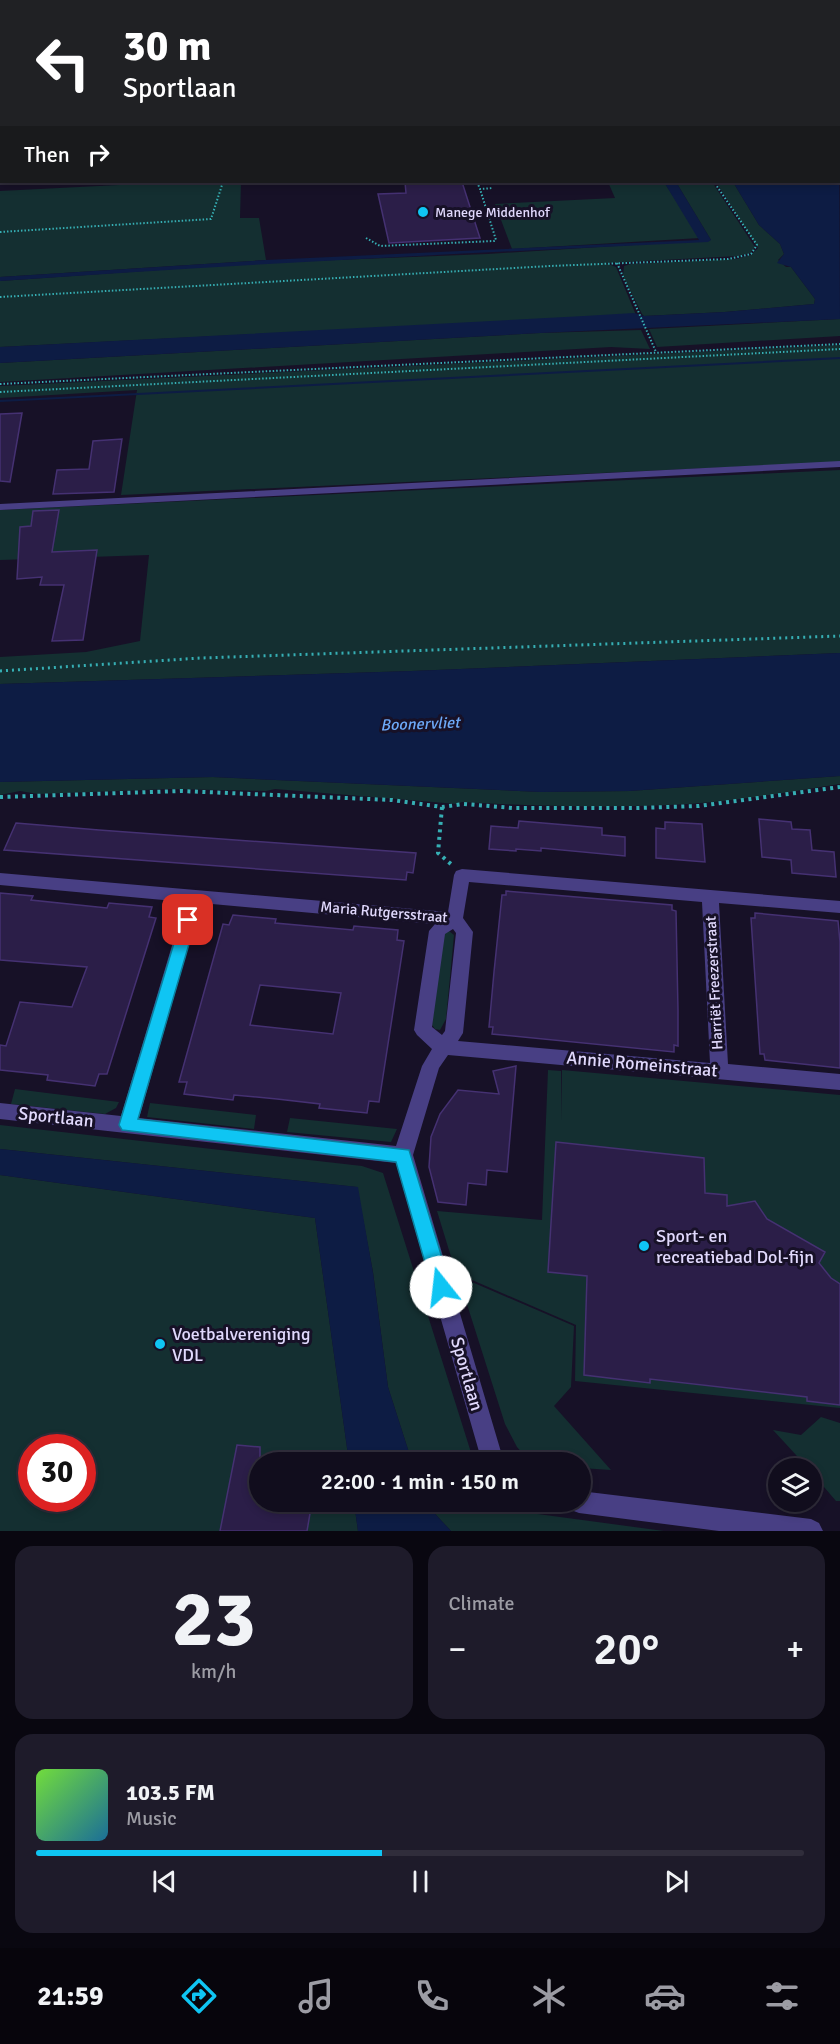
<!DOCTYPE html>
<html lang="en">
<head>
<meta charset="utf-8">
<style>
	:root { --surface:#110d1d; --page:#1e1b2a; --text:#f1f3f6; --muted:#9c9ca4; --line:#302d3b; --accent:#0fc5f3 }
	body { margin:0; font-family:Signika,sans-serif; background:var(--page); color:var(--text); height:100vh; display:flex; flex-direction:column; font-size:22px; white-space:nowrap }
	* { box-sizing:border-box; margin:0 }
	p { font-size:20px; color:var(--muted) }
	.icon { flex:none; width:33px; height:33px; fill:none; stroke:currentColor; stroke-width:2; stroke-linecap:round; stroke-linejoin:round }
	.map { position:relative; height:1531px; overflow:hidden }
	.details { display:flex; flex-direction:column; gap:15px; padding:15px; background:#090710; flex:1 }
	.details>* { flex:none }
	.guide { position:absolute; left:0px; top:0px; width:840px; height:183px; box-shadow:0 3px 9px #0003,0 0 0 2px var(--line); background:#202124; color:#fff; overflow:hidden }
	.controls { position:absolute; left:768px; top:1458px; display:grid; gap:12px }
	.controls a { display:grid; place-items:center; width:54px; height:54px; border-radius:50%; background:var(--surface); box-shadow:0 3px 9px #0003,0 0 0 2px var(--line); font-size:30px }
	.speed { position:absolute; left:18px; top:1434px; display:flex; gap:12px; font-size:30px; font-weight:700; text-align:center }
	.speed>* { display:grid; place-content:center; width:78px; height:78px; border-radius:50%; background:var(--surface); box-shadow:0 3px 9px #0003,0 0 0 2px var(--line); line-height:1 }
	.speed .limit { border:9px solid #d22; background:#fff; color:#111 }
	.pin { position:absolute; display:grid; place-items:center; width:51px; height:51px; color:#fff; margin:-26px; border-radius:12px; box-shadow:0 3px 9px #0006 }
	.me { position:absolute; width:66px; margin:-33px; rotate:344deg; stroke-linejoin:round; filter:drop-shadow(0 0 4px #0008) }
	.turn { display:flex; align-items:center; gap:21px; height:126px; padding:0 24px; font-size:27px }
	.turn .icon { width:78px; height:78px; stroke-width:2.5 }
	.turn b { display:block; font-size:42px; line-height:51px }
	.then { display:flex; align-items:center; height:57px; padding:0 24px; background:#0003; gap:12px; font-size:22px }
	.big { font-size:45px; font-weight:600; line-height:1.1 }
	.details .card { flex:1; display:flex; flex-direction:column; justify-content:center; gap:9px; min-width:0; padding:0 21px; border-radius:18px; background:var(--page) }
	.details .dial { align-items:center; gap:0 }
	.dial b { font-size:78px; line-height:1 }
	.song { display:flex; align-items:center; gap:18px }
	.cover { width:72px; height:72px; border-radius:9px; background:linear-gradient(135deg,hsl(100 70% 55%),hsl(200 70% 35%)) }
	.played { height:6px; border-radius:3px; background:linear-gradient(90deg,var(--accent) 45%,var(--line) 45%) }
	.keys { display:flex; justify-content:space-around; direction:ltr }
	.heat { display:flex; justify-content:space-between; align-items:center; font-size:33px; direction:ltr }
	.details .tiles { flex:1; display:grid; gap:15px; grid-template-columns:1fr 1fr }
	.card:last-child { grid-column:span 2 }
	.trip { position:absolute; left:249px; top:1452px; width:342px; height:60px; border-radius:30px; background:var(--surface); box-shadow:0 3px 9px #0003,0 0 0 2px var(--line); font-weight:600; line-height:60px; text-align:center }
	.menu { display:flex; height:96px; justify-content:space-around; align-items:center; background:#07050c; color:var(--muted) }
	.menu .icon { width:42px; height:42px }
	.menu .selected { color:var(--accent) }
	.menu b { font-size:27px; color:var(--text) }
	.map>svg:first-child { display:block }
	.green { fill:#142f31; fill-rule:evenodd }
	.water { fill:#0d1c44 }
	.building { fill:#2b1e48; stroke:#453172; stroke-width:1.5; fill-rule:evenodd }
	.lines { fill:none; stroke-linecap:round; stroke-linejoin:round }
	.path-far2 { stroke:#36afb4; stroke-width:2; stroke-dasharray:1.5 2; stroke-linecap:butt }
	.path-far1 { stroke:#36afb4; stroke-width:3; stroke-dasharray:2 4; stroke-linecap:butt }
	.path { stroke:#36afb4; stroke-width:4; stroke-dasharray:3 4.5; stroke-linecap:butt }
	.lane { fill:#483f84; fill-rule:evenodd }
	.street { fill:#483f84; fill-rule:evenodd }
	.route { fill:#0fc5f3; stroke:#0a809e; stroke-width:1.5 }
	.poi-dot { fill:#0fc5f3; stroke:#171127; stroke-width:2 }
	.labels { text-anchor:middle; stroke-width:6; stroke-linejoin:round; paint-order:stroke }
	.far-poi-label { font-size:14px; fill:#e1d9fd; stroke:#171127; text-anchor:start }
	.street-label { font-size:15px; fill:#e1d9fd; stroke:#171127 }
	.water-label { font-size:16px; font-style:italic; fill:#6da9f8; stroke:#171127 }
	.near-street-label { font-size:18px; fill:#e1d9fd; stroke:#171127 }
	.near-poi-label { font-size:18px; fill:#e1d9fd; stroke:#171127; text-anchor:start }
</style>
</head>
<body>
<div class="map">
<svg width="840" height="1531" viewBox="0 0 840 1531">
	<rect width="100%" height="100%" fill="#171127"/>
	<path class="green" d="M0 0H764L765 1H77L2 2 0 5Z
		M178 182H241L240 218H259L266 260 0 277V191Z
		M608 182H664L700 238 512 249 495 204 615 198Z
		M676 182H712L755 247 750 253 738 256 606 263 616 267 636 315 0 347V281L260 263 488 254 711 240Z
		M716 182H733L759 225 780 244 784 254 778 260 786 267H791L815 299 814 304 725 312 644 316 642 314 623 276 624 266 631 264 736 259 751 255 758 248Z
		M840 319V336L657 347 649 329Z
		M641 330 650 349 611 347 0 382V363L540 333Z
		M840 345V462L121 495 137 390 0 398V386Z
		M840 470V653L412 671 0 684V657L86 652 140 641 149 555 0 560V510Z
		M840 776V784C783 793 725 803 668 805 600 808 530 806 462 802L457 804 275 789 266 791 169 789 38 794 20 791 0 795V782L213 777 541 792 629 791Z
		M449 931 454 935 446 1019 440 1030 435 1029 432 1025 442 933Z
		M548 1070 561 1071V1121L562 1070 840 1095V1408L575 1381 576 1325 456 1273 437 1211 542 1220Z
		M15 1089 119 1102 116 1108 105 1114 11 1104Z
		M150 1103 256 1115 254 1129 147 1117Z
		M290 1118 397 1129 391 1142 287 1132Z
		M0 1125 362 1166 383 1173 474 1462H412L388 1387 373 1272 357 1187 0 1149Z
		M0 1175 315 1218 349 1462H260V1502H354L358 1531H0ZM32 1448H82V1498H32Z
		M458 1276 574 1326 571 1387 554 1406 611 1470 581 1468 580 1462H536L524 1455 517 1447 505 1424Z
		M821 1417 840 1423V1501H836L812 1473V1468H808L773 1430 801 1435Z
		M424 1502H492L508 1510 664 1531H451Z"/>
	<path class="water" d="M839 126 840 319 540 333 0 363V347L584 316 634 313 644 316 725 312 814 304 815 299 791 267 777 263 784 254 780 244 759 225 733 182H838Z
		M664 182H676L711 240 708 242C472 253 236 264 0 281V277L266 260 699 240Z
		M840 357V359L0 402V400Z
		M840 653V776L629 791 541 792 213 777 0 782V684L412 671Z
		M0 1149 358 1187 373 1273 388 1387 412 1462H349L315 1218 0 1175Z
		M354 1502H424L451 1531H358Z"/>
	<path class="building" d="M405 182H462L480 238 389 243 378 194 406 193Z
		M22 413 10 482 0 481V414Z
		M122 439 114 492 53 494 57 470 89 469 93 441Z
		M59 510 52 552 97 550 83 640 52 641 64 585H40L42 577 17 579 20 527 31 526 33 511Z
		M759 819 791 822 792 829 810 830 812 850 834 852 836 877 792 873 791 860 762 857Z
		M519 821 602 828V835L625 837V856L541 848V851L516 849V851L489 849 491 826 518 828Z
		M665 822 702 824 705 862 656 858V828L665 829Z
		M16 823 99 830 416 853 413 873 407 872 406 880 4 850Z
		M506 891 672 905V910L676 911 678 1010V1046L674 1045V1052L492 1034 493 1027H489L494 972 502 895H506Z
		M0 893 33 896 31 900 107 908 109 903 152 907 149 917 156 918 107 1074H99L95 1086 47 1080 48 1075 0 1070V1045L6 1046 20 1002 72 1007 87 967 0 960Z
		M755 913 838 921 840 942V1068L765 1060 764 1054H760L751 918H755Z
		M233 915 276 919 275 923 353 930 354 926 398 930 397 940 404 941 379 1102 369 1101 367 1113 319 1108 320 1104 277 1099 234 1095 233 1100 184 1094 187 1082H179L223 924 229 925ZM260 985 341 993 333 1034 250 1025Z
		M516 1066 507 1172 487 1170 486 1185 468 1183 466 1205 438 1202 429 1167 431 1137 440 1114 458 1090 499 1094 493 1071Z
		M556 1142 704 1158 705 1193 727 1195V1206L755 1201 767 1219 825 1252 819 1263 831 1278 840 1284V1405L807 1401V1397L650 1379V1383L584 1375 587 1276 548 1272Z
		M237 1445 260 1447V1502H312L307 1531H220Z"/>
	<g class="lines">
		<path class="path-far2" d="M661 0 663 2
			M477 182 480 189 493 188
			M0 232 211 219 223 182
			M366 238 380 246 494 241 496 240 480 189
			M617 263 656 352
			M0 297 550 266 728 259 751 254 757 245 714 182
			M0 384 840 344
			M0 392 840 349"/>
		<path class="path-far1" d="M0 671 201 658 840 636"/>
		<path class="path" d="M0 797 181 791 392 800 442 807 464 804 513 808H639L699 806 840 787
			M442 807 438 853 451 864"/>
		<path class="lane" d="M0 96H2V100H0Z
			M840 461V467L0 510V504Z"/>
		<path class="street" d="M462 869 840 901V913L719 903 728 1064 840 1074V1090L448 1055 439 1068 413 1155 504 1462H482L396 1163 0 1119V1103L121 1116 185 902 0 885V873L448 912 454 875 456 871ZM469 882 702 902 710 1063 458 1041 463 1033 473 932 463 918ZM201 903 435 924 429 931 414 1030 417 1035 432 1049 422 1066 396 1146 139 1118ZM453 929 456 933 445 1031 442 1035 432 1027 445 934Z
			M580 1491 811 1519 819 1523 823 1531H719L579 1513 571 1510 568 1502H580Z"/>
	</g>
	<path class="route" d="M188 914 193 915 196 920 138 1119 409 1150 451 1287 448 1293 441 1296 435 1293 432 1287 396 1162 122 1130 119 1125 181 920 183 915Z"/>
	<g class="poi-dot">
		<circle cx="423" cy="212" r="6"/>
		<circle cx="644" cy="1246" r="6"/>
		<circle cx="160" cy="1344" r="6"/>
	</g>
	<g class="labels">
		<g class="far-poi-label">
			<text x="435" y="217">Manege Middenhof</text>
		</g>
		<g class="street-label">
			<text transform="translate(384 912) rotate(5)" y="5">Maria Rutgersstraat</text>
			<text transform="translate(714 983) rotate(-93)" y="5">Harriët Freezerstraat</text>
		</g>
		<g class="water-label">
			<text transform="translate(420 723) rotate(-2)" y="6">Boonervliet</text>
		</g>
		<g class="near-street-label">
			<text transform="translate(642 1064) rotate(5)" y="6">Annie Romeinstraat</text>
			<text transform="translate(56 1117) rotate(6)" y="6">Sportlaan</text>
			<text transform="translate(467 1374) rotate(74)" y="6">Sportlaan</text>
		</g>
		<g class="near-poi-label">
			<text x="656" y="1242">Sport- en<tspan x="656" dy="21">recreatiebad Dol-fijn</tspan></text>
			<text x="172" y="1340">Voetbalvereniging<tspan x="172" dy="21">VDL</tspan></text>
		</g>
	</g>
</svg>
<div class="controls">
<a><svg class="icon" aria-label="layers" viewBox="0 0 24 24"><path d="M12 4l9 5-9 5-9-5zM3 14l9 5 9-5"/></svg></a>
</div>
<div class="speed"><div class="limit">30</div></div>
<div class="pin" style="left:188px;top:920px;background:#d93025"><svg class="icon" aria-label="arrive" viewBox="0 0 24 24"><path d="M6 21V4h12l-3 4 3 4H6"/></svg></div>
<svg class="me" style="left:441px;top:1287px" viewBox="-20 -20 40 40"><circle r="19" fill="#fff"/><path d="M0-13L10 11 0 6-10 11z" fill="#0fc5f3"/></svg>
<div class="trip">22:00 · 1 min · 150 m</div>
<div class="guide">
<div class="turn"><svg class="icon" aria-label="left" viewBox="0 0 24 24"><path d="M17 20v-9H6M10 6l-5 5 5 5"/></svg><div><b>30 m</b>Sportlaan</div></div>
<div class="then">Then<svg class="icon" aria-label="right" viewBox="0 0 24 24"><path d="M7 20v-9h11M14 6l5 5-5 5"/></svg></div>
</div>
</div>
<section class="details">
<div class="tiles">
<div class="card dial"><b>23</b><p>km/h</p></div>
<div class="card"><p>Climate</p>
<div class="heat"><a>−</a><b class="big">20°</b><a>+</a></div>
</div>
<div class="card">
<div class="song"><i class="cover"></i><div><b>103.5 FM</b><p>Music</p></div></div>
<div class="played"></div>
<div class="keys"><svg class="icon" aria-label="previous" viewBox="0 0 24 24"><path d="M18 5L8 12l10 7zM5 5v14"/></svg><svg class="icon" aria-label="pause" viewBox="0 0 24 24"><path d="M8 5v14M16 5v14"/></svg><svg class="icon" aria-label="next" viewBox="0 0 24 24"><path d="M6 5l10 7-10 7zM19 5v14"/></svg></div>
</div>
</div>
</section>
<nav class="menu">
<b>21:59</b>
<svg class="icon selected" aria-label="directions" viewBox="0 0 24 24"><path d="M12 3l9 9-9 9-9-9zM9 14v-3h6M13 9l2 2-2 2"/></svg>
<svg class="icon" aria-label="music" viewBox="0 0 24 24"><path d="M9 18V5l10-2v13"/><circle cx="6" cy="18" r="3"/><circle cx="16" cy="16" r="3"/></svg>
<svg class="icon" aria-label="phone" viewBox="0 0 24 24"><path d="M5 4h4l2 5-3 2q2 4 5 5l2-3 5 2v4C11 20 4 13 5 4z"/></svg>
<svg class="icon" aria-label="climate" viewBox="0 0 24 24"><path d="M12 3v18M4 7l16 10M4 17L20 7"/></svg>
<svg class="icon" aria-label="car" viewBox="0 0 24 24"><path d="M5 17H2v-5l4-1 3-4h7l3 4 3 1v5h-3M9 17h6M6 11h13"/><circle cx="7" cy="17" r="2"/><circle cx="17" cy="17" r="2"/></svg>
<svg class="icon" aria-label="filters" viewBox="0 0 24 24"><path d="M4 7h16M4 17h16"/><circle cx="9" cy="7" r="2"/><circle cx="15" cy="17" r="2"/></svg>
</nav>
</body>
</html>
